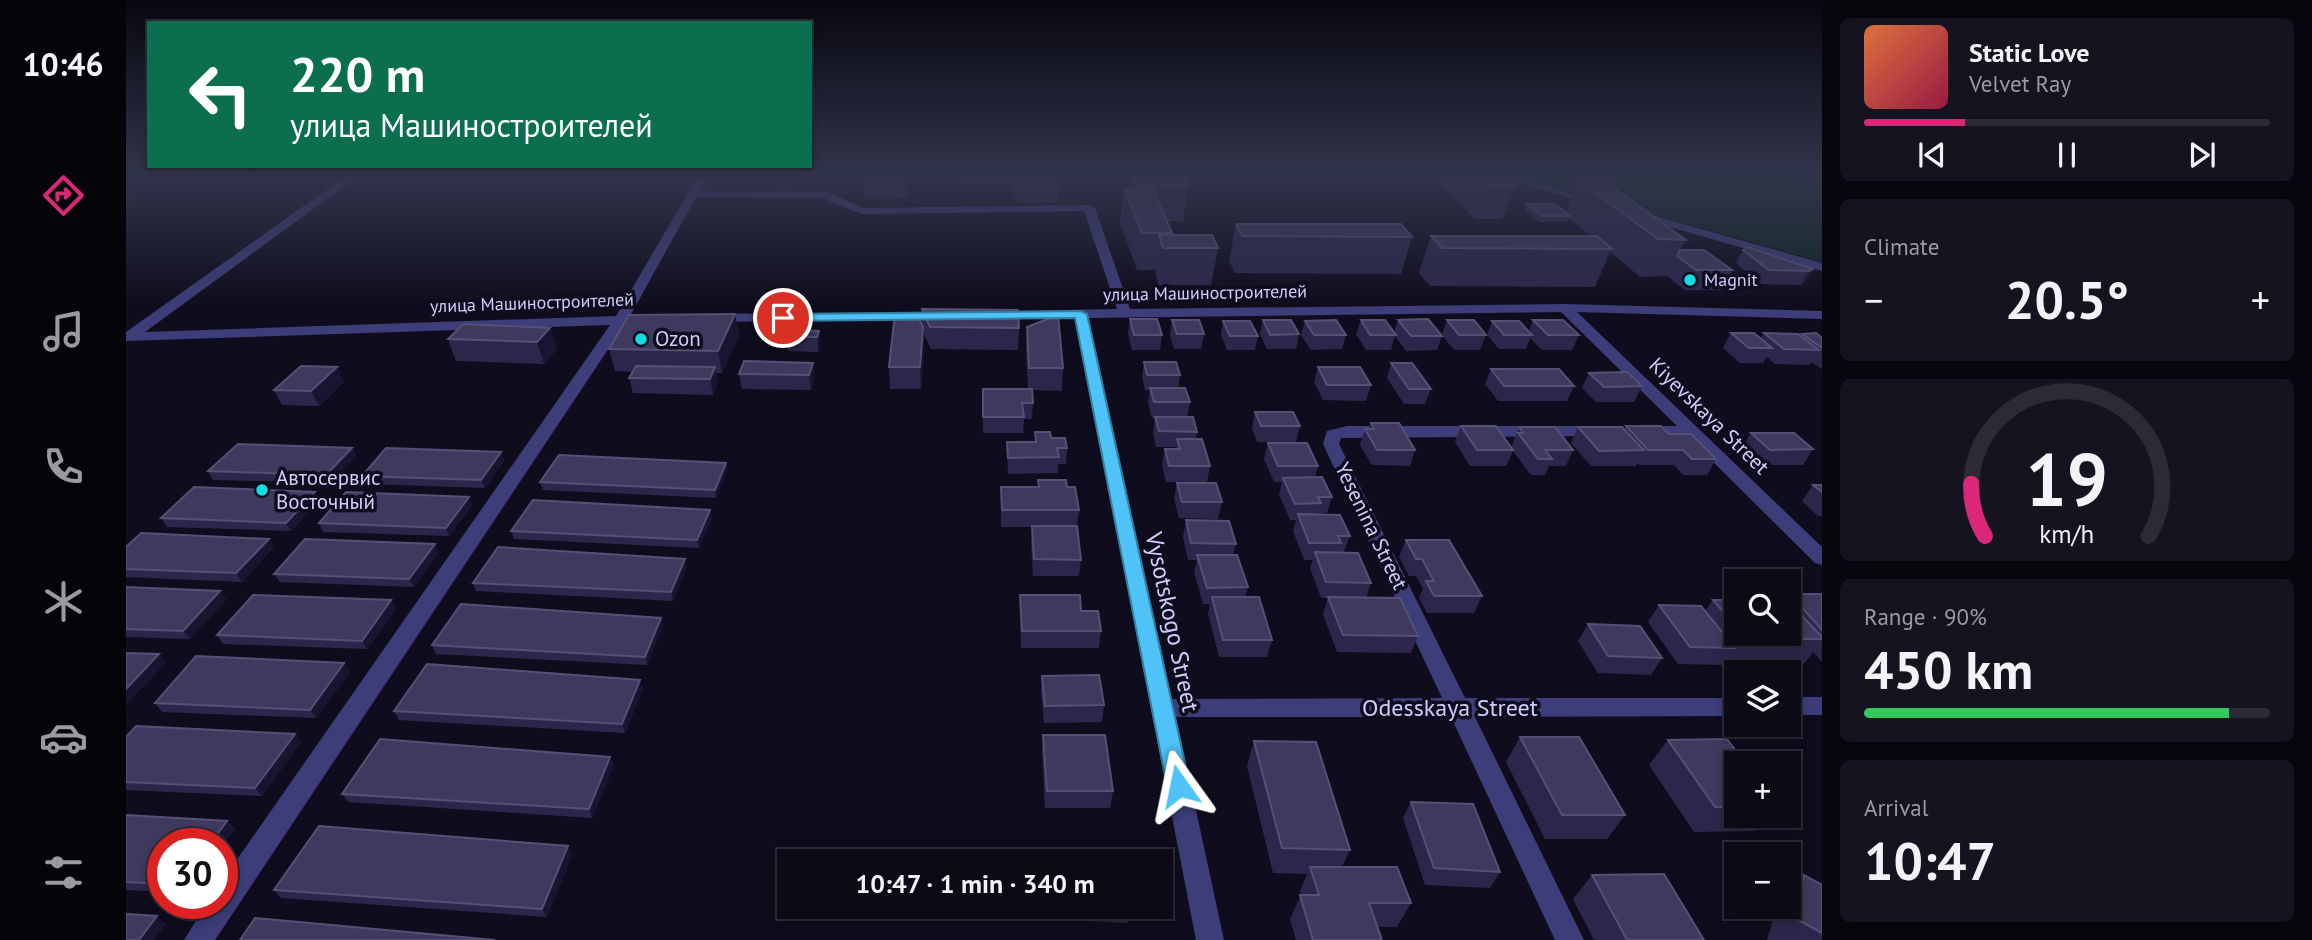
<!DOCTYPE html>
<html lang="en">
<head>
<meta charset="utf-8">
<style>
	:root { --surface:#0b0a16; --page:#14131f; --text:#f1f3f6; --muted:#9a9aa1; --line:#2b2b35; --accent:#db2777 }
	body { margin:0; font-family:"PT Sans",sans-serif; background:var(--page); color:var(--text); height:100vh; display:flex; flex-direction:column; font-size:26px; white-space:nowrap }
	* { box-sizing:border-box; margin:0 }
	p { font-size:23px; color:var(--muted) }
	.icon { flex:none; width:38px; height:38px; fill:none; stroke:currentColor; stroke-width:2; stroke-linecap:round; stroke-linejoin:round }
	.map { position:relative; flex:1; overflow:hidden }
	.side { display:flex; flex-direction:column; gap:18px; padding:18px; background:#06060c; width:490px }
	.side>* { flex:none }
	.top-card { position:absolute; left:21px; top:21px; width:665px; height:147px; border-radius:0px; box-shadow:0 4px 10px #0003,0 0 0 2px var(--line); background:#0b6e4f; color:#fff; overflow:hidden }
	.controls { position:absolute; left:1598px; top:569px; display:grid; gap:14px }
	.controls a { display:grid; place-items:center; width:77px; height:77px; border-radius:0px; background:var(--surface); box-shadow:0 4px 10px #0003,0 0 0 2px var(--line); font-size:35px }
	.speed { position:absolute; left:21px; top:828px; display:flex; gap:14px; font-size:35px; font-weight:700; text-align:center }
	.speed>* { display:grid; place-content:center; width:91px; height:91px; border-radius:50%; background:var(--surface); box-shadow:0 4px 10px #0003,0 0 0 2px var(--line); line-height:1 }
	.speed .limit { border:10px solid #d22; background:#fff; color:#111 }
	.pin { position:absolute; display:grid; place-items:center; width:60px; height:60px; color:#fff; margin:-30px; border:4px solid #fff; border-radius:50%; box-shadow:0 2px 7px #0007 }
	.me { position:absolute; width:77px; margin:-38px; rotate:348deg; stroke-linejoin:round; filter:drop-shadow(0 0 5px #0008) }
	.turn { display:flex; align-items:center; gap:24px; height:147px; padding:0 28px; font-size:32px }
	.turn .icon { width:91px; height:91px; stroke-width:2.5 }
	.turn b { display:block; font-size:49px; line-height:60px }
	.big { font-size:52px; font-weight:600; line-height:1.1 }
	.side .widget { flex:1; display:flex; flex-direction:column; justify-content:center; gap:10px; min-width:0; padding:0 24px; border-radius:10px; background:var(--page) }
	.side .dial { align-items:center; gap:0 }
	.dial svg { height:182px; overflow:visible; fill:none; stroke:var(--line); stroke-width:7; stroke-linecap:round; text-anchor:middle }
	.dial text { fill:var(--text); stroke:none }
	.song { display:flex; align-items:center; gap:21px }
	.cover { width:84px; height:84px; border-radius:10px; background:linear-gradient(135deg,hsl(20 70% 55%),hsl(340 70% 35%)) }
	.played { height:7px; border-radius:4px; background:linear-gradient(90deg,var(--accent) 25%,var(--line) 25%) }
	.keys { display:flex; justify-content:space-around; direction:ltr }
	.heat { display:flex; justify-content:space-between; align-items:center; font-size:38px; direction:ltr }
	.charge { height:10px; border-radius:5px; background:linear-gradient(90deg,#34c759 90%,var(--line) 0) }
	.trip { position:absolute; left:651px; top:849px; width:396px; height:70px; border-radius:0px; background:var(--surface); box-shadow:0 4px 10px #0003,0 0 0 2px var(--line); font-weight:600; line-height:70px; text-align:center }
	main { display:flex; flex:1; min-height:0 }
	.tab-bar { display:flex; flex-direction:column; width:126px; justify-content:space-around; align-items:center; background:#040409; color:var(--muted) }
	.tab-bar .icon { width:49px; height:49px }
	.tab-bar .current { color:var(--accent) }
	.tab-bar b { font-size:32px; color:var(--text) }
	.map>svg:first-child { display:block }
	.green { fill:#112724 }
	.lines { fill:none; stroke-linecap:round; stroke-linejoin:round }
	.minor { fill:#3c3d79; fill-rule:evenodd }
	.wall { fill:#2c274a }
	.shaded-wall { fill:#191530 }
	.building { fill:#3e395d; stroke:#545076; stroke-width:2 }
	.route { fill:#4fc3f7; stroke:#337fa1; stroke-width:2 }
	.poi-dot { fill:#11dce4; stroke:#0f0d1d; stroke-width:2.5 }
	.labels { text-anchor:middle; stroke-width:7; stroke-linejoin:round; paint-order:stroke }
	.far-poi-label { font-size:18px; fill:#cfcdfb; stroke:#0f0d1d; text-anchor:start }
	.far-street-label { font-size:18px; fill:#cfcdfb; stroke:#0f0d1d }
	.poi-label { font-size:21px; fill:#cfcdfb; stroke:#0f0d1d; text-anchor:start }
	.street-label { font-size:21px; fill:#cfcdfb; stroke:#0f0d1d }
	.near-street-label { font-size:24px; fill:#cfcdfb; stroke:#0f0d1d }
</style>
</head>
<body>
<main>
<nav class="tab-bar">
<b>10:46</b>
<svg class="icon current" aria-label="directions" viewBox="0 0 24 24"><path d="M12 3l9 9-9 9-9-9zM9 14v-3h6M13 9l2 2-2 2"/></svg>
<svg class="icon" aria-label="music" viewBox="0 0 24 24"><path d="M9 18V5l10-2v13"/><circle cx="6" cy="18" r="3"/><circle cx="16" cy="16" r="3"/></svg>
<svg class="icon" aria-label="phone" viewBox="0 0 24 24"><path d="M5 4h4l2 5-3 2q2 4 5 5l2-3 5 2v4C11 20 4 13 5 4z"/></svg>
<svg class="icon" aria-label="climate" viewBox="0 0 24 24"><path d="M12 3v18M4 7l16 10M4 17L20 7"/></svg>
<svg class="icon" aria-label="car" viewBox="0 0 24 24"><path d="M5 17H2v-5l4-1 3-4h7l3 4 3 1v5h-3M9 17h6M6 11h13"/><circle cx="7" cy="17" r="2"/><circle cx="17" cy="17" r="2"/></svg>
<svg class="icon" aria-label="filters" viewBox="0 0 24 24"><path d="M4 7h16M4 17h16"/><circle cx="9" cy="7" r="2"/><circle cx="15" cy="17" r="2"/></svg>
</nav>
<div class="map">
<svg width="1696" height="940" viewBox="0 0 1696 940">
	<rect width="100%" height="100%" fill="#0f0d1d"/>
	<path class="green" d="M1385 174H1696V262Z"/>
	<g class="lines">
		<path class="minor" d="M223 174H235L19 332 490 316 573 174H583L574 191 703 192 737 208 963 205 969 208 1004 309 1439 304 1696 311V319L1451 312 1696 547V565L1689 563 1561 436 1512 435 1510 431 1518 426H1551L1435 312 963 318 1046 699 1316 698 1197 444 1201 431 1221 426H1473L1481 431 1473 436 1215 438 1213 444 1339 698H1610V716L1349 717 1458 940H1429L1325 717H1050L1098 940H1070L949 318 870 319 863 315 870 311 991 309 958 211 736 214 703 202 700 198 570 197 504 316 524 315 531 319 524 323 499 324 89 940H58L81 903H96V881L484 325 0 341V332Z
			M1365 174H1381L1473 202 1463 204Z
			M1507 212H1515L1696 263V271L1507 216Z
			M818 312 825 316 823 319 587 322 580 318 587 314Z
			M1662 697H1696V715H1662Z"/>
	</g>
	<path class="wall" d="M0 174H67L52 182H15L3 188 13 204 0 211Z
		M737 174H936V176H933L931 203H890L888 191V182H828V176H780V198L739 199Z
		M1122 174H1146L1134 178Z
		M1303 174H1376L1389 185 1376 219H1349Z
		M1007 177 1062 186 1057 221H1041L1046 233V235L1092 248 1085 285H1032L1029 270H1011L994 222 998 188 1006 187Z
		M1452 180 1560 240 1554 250 1606 270 1595 290H1559L1541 276 1514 277 1484 252 1469 287 1304 286 1293 273 1305 236H1465L1443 218 1442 222H1413L1399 210 1401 204 1440 212Z
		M1110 224 1286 237 1275 274 1109 273 1103 261Z
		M1617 250 1687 269 1679 282 1675 285 1635 284 1610 263Z
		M796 309 893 328 892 350 805 349 797 332 798 349 795 389H764L763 367 796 325Z
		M609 314 613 336 596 373H590L592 382 587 395 507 393 503 378 507 372 489 371 483 349Z
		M678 319 680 330 693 331 694 345 692 352 662 351 659 337Z
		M1004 319 1036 335 1034 350H1006L1002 334Z
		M1046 320 1078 334 1075 349H1048L1044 335Z
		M1137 320 1173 334 1170 349H1141L1134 334Z
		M1235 320 1268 333 1272 320 1316 336 1311 350 1280 351 1269 336 1265 350H1240L1230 334Z
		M1321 320 1360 335 1354 350H1328L1316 335Z
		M1407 320 1453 335 1446 350H1416L1404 338 1400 349H1373L1361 335 1366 321 1403 331Z
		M1097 321 1132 336 1129 350H1101L1095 335Z
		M1179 321 1220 335 1216 349 1185 350 1175 335Z
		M901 327 937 368 936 391 906 390 907 403 906 419H898L897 433H857V389H902L900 349Z
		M424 328 431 349 418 364 330 361 322 339Z
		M1605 333 1634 339 1638 333 1675 336 1676 334 1696 338V369L1685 362 1684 365 1649 364 1641 357 1637 363H1614L1597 348Z
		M1018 362 1054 375 1052 388 1064 402 1061 417 1071 432 1070 439 1084 466 1081 482H1040L1036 465 1039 449H1049L1050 447H1030L1027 433 1029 418H1026L1022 403 1024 390H1019L1016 377Z
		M687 363 688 378 685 390 616 389 613 374Z
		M1265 363 1305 389 1299 404H1278L1261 378Z
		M211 367 218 382 193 406 156 405 148 390Z
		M1192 367 1245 385 1240 401 1197 400 1188 382Z
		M1365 369 1448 386 1441 401H1372L1359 384Z
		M1463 373 1516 386 1508 402H1470L1456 388Z
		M1129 412 1174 426 1170 442H1131L1126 428Z
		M1245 423 1289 450 1284 466 1246 465 1234 445 1239 429H1243Z
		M1335 426 1385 448 1393 427 1447 450 1440 466H1423L1419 475H1405L1387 451 1380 466H1344L1329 442Z
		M1500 426 1543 434 1590 459 1581 475H1557L1548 465H1513L1511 463 1510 466H1465L1445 443 1452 427 1498 429Z
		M909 432 925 438 941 448 940 464H932V473L882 474 881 442H909Z
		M1625 433 1687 449 1677 465H1633L1615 449Z
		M1142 443 1192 466 1189 477 1206 497 1201 513H1192V515L1224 536 1218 552 1245 583 1240 598 1292 636 1285 653 1211 652 1197 614 1202 598H1195L1184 568 1187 560H1178L1167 531 1170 520H1164L1153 494 1156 482H1148L1138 459Z
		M226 448 230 456 205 483 87 480 82 471Z
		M375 452 378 460 359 488 240 484 236 476Z
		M600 463 601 471 590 498 417 490 414 482Z
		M912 480 941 487 953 510 951 526 955 560 953 576H907L905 542 906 527H875V487H912Z
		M1051 483 1096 502 1092 519 1053 518 1048 499Z
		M1687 485H1696V516H1692L1676 501Z
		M189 492 193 500 165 531 41 527 35 518Z
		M346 505 323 536 197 532 193 523Z
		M586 518 573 548 388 539 385 531Z
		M1060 520 1110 544 1107 555 1122 587 1119 597 1146 640 1141 657H1093L1082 614 1084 604H1077L1068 572 1071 560H1062L1057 537Z
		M1280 540 1356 596 1348 613H1301L1293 598 1297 589 1290 576H1283L1273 557Z
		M0 547H148L116 582 0 577Z
		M313 552 288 587 154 582 148 574Z
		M561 567 547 601 350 591 347 583Z
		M0 587 94 591 100 600 64 639 0 637Z
		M1664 594H1696V662L1687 652 1678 664H1602L1599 661 1596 665 1552 664 1522 622 1533 605 1579 611 1587 600H1610V634H1662V596Z
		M894 595 955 611 975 631 973 648H895L894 612Z
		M265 600 270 609 241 649 97 644 91 635Z
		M535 618 537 626 521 665 310 654 306 645Z
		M1462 624 1536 658 1525 675 1472 673 1452 641Z
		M224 672 190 718 36 712 29 703Z
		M916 676 978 705 976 722 918 723 915 693Z
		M517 688 499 733 273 720 268 711Z
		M917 735 987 791 984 808H919L916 752Z
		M0 737 175 742 136 796 0 790Z
		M1394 737 1499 815 1481 839H1419L1380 762Z
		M1542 740 1610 763V816H1643L1629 831 1568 832 1523 765Z
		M1128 741 1224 850 1216 867 1285 903 1271 927H1251L1256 940H1170L1164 919 1175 895 1174 891 1181 874 1147 873 1121 766Z
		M488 765 466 818 222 802 216 794Z
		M1285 802 1374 872 1364 888 1299 885 1277 818Z
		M0 815 101 821 109 829 96 846V844H37V892L0 890Z
		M446 855 421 917 155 898 148 890Z
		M1466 875 1578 940H1468L1447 899Z
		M1678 875 1696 885V940H1641L1651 906H1662V890Z
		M924 906H1005L1002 923 925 919Z"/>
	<path class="shaded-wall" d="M0 174H10L15 182 3 188 13 204 0 211Z
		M48 174H67L52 182Z
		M779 174H780V198Z
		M1135 174H1146L1134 178Z
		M1687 269 1679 282 1675 285 1683 271Z
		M609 314 613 336 596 373 592 351Z
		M678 319 680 333 675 330Z
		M797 327 798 349 795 389 794 367Z
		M424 328 431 349 418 364 411 342Z
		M693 331 694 345 692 352 691 337Z
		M687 363 688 378 685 390 683 375Z
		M211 367 218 382 193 406 185 391Z
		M589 367 592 382 587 395 584 379Z
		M226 448 230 456 205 483 200 475Z
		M375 452 378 460 359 488 355 480Z
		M600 463 601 471 590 498 589 490Z
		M189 492 193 500 165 531 160 523Z
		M343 497 346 505 323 536 320 528Z
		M584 510 586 518 573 548 571 540Z
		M143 539 148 547 116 582 110 573Z
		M309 544 313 552 288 587 283 579Z
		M559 559 561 567 547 601 545 592Z
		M94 591 100 600 64 639 57 631Z
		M265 600 270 609 241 649 236 641Z
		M535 618 537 626 521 665 519 657Z
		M33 654 40 663 0 705V689Z
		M218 663 224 672 190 718 184 710Z
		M514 680 517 688 499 733 496 724Z
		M169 734 175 742 136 796 129 788Z
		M484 757 488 765 466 818 463 809Z
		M101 821 109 829 96 846V844H84Z
		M442 846 446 855 421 917 416 909Z
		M31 916 40 924 28 940H13Z"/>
	<path class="building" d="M1349 174H1376L1389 185H1361Z
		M1007 177H1058L1062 186H1011Z
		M1452 180H1477L1560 240 1532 239Z
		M1026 187 1046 233H1016L998 188Z
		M1401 204H1429L1444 216H1416Z
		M1110 224H1275L1286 237 1116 236Z
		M1033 235H1086L1092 248H1037Z
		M1305 236H1471L1486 249 1316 248Z
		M1621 247 1687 269 1683 271 1643 270 1617 250Z
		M1554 250H1578L1606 270H1570L1551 256Z
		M796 309 892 310 893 328 804 327Z
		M769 313H790L797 327 794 367H763Z
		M609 314 592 351 483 349 503 315Z
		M932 315 937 368H903L901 327Z
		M666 319H678L675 330 693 331 691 337H659Z
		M1004 319H1031L1036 335H1008Z
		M1302 319 1316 336H1285L1272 320Z
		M1046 320H1073L1078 334H1051Z
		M1137 320H1165L1173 334 1144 335Z
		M1210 320 1220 335H1188L1179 321Z
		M1235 320H1259L1270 335H1244Z
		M1321 320H1348L1360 335H1333Z
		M1407 320H1437L1453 335H1422Z
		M1097 321H1124L1132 336H1104Z
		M1366 321H1393L1406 335H1378Z
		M337 324 424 328 411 342 322 339Z
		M1605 333H1628L1646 348H1623Z
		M1638 333 1672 334 1693 350 1658 349Z
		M1690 333 1696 338V348L1676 334Z
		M618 361 687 363 683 375 613 374Z
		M1018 362H1050L1054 375H1021Z
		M1265 363H1286L1305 389H1283Z
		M175 366 211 367 185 391 148 390Z
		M510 366 589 367 584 379 503 378Z
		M1192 367H1234L1245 385H1201Z
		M1365 369H1433L1448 386H1378Z
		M1501 372 1516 386 1478 387 1463 373Z
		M1024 388H1059L1064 402H1028Z
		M857 389H906L907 403H896L898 417H857Z
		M1129 412H1167L1174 426H1135Z
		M1029 417H1067L1071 432 1033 431Z
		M1245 423H1273L1289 450H1251L1239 429H1248Z
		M1335 426H1370L1387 450H1351Z
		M1500 426H1535L1543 434H1565L1590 459H1566L1557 450H1522Z
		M1393 427H1429L1447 450H1419L1426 459H1412L1392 433H1397Z
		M1452 427H1496L1518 450 1473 451Z
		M909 432H924L925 438H939L941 448H931L933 457 882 458 881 442H910Z
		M1625 433H1668L1687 449 1644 450Z
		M1051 439H1076L1084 466H1043L1039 449H1054Z
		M1142 443H1181L1192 466H1152Z
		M112 444 226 448 200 475 82 471Z
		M260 448 375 452 355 480 236 476Z
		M433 455 600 463 589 490 414 482Z
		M1196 477 1206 497H1192L1195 503 1169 504 1157 478Z
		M912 480H940L941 487H949L953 510H876L875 487H913Z
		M1051 483H1090L1096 502H1056Z
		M1687 485H1696V492Z
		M68 487 189 492 160 523 35 518Z
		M220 492 343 497 320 528 193 523Z
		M407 500 584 510 571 540 385 531Z
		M1172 514 1214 515 1224 536H1212L1215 543H1183Z
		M1060 520 1103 521 1110 544 1065 543Z
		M906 526H951L955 560 908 559Z
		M15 533 143 539 110 573 0 569V547Z
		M179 539 309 544 283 579 148 574Z
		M1280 540H1323L1356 596H1308L1300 581H1308L1296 559H1290Z
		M372 547 559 559 545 592 347 583Z
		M1189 552 1232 553 1245 583 1200 582Z
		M1071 555H1111L1122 587 1081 588Z
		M0 587 94 591 57 631 0 629Z
		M1664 594H1696V630Z
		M127 595 265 600 236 641 91 635Z
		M894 595H954L955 611H972L975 631H896Z
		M1086 597H1133L1146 640H1097Z
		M1202 597 1274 598 1292 636 1217 635Z
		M1587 600H1610V627Z
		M1662 601 1696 637V639H1621L1616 634H1662Z
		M335 604 535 618 519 657 306 645Z
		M1533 605 1575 606 1609 648 1564 647Z
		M1462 624 1514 626 1536 658 1482 656Z
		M0 653 33 654 0 689Z
		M70 656 218 663 184 710 29 703Z
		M301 664 514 680 496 724 268 711Z
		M973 675 978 705 919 706 916 676Z
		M10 726 169 734 129 788 0 782V737Z
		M917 735H979L987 791H921Z
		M1394 737H1453L1499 815H1436Z
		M254 739 484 757 463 809 216 794Z
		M1601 739 1619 763H1610V807H1589L1542 740Z
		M1128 741 1190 742 1224 850 1156 848Z
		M1285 802 1347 804 1374 872 1308 868Z
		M0 815 101 821 84 844H37V884L0 882Z
		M193 826 442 846 416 909 148 890Z
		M925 858 1001 861H925Z
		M1184 867H1271L1285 903H1243L1256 940H1187L1174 895H1193Z
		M1538 874 1578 940H1501L1466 875Z
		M1678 875 1696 885V933L1667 917Z
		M0 914 31 916 13 940H0Z
		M129 918 369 940H114Z"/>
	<linearGradient id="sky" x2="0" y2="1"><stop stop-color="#080710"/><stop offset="0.57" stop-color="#31354c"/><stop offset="1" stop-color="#31354c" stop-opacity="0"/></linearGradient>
	<rect width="1696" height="306" fill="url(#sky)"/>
	<path class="route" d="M955 311 961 314 1064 786 1061 793 1053 796 1045 793 1041 786 949 318 657 321 651 318 657 314Z"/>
	<g class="poi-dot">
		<circle cx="1564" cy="280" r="7"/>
		<circle cx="515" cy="339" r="7"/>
		<circle cx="136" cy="490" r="7"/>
	</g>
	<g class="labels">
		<g class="far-poi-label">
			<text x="1578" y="286">Magnit</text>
		</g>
		<g class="far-street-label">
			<text transform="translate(1079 293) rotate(-1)" y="6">улица Машиностроителей</text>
			<text transform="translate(406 303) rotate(-2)" y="6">улица Машиностроителей</text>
		</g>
		<g class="poi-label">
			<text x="529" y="346">Ozon</text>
			<text x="150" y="485">Автосервис<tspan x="150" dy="24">Восточный</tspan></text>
		</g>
		<g class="street-label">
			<text transform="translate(1583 416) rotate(44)" y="7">Kiyevskaya Street</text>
			<text transform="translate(1245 526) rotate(64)" y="7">Yesenina Street</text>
		</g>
		<g class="near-street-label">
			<text transform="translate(1046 622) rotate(78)" y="8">Vysotskogo Street</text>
			<text x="1324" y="716">Odesskaya Street</text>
		</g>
	</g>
</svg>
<div class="controls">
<a><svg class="icon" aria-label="search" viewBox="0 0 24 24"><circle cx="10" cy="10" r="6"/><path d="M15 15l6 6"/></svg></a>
<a><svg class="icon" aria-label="layers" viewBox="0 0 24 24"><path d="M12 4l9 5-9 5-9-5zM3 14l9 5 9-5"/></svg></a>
<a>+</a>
<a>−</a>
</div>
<div class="speed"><div class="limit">30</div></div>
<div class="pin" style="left:657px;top:318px;background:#d93025"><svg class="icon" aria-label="arrive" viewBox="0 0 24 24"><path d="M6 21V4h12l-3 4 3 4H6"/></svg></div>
<svg class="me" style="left:1053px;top:786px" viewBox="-20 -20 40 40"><path d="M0-17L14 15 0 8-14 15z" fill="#4fc3f7" stroke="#fff" stroke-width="4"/></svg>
<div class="trip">10:47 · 1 min · 340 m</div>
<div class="top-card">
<div class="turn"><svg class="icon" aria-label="left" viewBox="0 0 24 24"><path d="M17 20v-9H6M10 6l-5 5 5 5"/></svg><div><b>220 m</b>улица Машиностроителей</div></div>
</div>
</div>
<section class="side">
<div class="widget">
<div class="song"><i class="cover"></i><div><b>Static Love</b><p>Velvet Ray</p></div></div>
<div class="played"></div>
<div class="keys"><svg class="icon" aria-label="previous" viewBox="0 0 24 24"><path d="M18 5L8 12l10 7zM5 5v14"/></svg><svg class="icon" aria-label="pause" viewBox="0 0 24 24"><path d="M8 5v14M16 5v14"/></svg><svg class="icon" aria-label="next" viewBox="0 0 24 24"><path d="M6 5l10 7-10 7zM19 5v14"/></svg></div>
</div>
<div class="widget"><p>Climate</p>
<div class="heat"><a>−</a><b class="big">20.5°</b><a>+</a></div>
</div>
<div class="widget dial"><svg viewBox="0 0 100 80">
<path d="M14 69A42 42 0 1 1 86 69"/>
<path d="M14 69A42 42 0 0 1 8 46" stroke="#db2777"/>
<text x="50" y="56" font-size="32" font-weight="700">19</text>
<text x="50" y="72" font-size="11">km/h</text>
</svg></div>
<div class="widget"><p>Range · 90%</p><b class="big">450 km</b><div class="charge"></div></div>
<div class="widget"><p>Arrival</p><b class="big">10:47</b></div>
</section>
</main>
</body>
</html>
